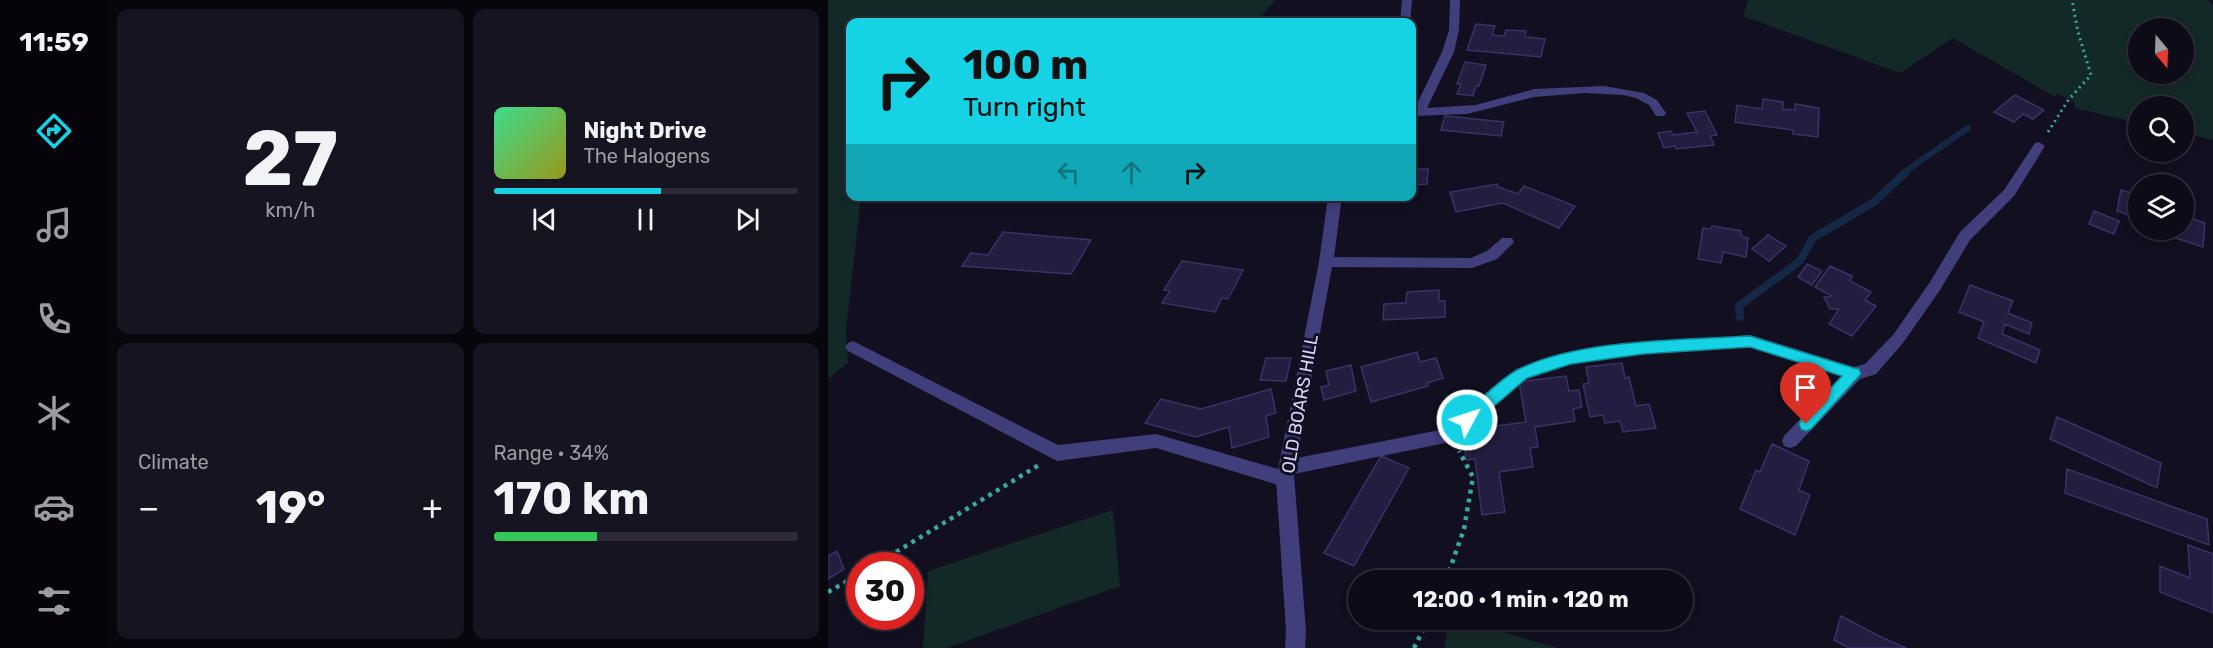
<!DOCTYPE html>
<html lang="en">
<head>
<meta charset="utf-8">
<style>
	:root { --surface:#0e0b18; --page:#171421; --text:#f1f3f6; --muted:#9b9ba2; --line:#2e2b37; --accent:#15d2e4 }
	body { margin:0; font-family:Rubik,sans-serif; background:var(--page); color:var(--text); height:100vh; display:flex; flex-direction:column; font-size:22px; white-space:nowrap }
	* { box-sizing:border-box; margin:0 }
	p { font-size:20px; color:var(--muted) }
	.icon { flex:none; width:33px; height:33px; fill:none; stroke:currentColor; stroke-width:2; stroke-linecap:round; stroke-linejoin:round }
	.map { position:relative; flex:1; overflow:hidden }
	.details { display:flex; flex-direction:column; gap:9px; padding:9px; background:#08060d; width:720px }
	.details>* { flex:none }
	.banner { position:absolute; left:18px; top:18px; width:570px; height:183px; border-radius:12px; box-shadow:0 3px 9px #0003,0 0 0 2px var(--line); background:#15d2e4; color:#111; overflow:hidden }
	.needle { width:39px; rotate:161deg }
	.fabs { position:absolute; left:1300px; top:18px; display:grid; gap:12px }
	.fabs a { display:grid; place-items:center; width:66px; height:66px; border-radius:50%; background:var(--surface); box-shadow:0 3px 9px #0003,0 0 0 2px var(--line); font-size:30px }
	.speed { position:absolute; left:18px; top:552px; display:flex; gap:12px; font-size:30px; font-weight:700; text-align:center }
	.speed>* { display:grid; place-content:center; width:78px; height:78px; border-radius:50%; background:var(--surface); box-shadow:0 3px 9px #0003,0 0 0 2px var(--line); line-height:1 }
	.speed .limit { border:9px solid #d22; background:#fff; color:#111 }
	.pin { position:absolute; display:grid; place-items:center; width:51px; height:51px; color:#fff; margin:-62px -26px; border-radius:50% 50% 50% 0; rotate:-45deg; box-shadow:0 0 6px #0007 }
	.pin .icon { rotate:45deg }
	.me { position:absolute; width:66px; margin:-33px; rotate:50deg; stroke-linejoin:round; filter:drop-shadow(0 0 4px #0008) }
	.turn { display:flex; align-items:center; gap:21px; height:126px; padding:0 18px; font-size:27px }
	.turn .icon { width:78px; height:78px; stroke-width:2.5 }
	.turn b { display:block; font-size:42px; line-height:51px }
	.lanes { display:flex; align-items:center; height:57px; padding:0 18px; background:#0003; justify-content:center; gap:30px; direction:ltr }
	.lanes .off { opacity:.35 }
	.big { font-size:45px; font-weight:700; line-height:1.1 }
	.details .card { flex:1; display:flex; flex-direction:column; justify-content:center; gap:9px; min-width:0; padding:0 21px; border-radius:12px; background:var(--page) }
	.details .dial { align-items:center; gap:0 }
	.dial b { font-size:78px; line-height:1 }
	.song { display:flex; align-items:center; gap:18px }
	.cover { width:72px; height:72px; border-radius:9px; background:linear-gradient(135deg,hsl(150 70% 55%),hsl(60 70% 35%)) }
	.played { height:6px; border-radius:3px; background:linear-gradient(90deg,var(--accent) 55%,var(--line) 55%) }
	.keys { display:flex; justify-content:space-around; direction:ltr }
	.heat { display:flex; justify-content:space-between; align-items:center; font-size:33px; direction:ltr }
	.charge { height:9px; border-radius:4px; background:linear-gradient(90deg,#34c759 34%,var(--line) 0) }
	.details .tiles { flex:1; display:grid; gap:9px; grid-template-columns:repeat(2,1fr) }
	.trip { position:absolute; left:520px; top:570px; width:345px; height:60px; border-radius:30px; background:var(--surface); box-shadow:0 3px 9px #0003,0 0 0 2px var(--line); font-weight:700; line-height:60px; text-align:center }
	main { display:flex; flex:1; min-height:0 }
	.tab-bar { display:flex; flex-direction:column; width:108px; justify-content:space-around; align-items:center; background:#06040a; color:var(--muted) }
	.tab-bar .icon { width:42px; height:42px }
	.tab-bar .on { color:var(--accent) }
	.tab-bar b { font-size:27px; color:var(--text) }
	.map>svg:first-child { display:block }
	.green { fill:#132928; fill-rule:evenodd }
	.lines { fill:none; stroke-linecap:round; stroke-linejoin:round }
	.stream-far1 { stroke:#142845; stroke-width:6 }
	.stream { stroke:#142845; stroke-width:8 }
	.building { fill:#231d3f; stroke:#3b3169; stroke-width:1.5 }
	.path-far1 { stroke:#39a89f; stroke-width:3; stroke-dasharray:2 4; stroke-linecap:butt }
	.path { stroke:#39a89f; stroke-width:4.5; stroke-dasharray:4 5; stroke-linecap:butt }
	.lane { fill:#403e7b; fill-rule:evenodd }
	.street { fill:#403e7b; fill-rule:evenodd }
	.route { fill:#15d2e4; stroke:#0e8894; stroke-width:1.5 }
	.labels { text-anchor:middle; stroke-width:6; stroke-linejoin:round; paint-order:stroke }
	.street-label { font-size:18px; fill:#d6d2fb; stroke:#120f20 }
</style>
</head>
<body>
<main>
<nav class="tab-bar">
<b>11:59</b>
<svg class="icon on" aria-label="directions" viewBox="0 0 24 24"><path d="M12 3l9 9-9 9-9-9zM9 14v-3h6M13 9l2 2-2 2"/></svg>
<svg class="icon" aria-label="music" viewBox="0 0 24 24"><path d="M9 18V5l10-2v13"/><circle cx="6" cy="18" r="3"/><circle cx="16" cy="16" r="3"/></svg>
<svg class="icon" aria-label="phone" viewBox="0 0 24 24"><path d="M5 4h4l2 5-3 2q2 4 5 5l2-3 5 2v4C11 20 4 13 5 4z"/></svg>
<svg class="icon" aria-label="climate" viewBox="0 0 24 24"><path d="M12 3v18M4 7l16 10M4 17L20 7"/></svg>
<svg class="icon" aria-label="car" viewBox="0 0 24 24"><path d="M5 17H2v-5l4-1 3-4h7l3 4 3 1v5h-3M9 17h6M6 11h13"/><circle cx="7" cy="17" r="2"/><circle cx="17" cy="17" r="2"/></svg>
<svg class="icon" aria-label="filters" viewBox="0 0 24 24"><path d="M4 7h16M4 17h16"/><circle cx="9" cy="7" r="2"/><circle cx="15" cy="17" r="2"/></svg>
</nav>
<section class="details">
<div class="tiles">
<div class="card dial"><b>27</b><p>km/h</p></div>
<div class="card">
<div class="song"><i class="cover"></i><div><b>Night Drive</b><p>The Halogens</p></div></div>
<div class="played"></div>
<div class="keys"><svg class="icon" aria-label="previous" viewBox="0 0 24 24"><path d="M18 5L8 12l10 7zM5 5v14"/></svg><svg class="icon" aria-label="pause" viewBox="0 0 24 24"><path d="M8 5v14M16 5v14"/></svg><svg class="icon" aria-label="next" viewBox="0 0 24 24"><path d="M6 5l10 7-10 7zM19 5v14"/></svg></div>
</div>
<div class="card"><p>Climate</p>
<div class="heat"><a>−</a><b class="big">19°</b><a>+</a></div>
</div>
<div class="card"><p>Range · 34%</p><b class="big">170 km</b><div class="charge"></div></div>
</div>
</section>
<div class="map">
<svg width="1385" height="648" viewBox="0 0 1385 648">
	<rect width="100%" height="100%" fill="#120f20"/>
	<path class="green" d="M0 0H447L429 22H22V196L33 197 18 331 20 363 0 379Z
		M920 0H1379L1385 5V140L1356 133V106H1311V123L1247 108V102L1229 94 1227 97 1125 38 1072 73 915 16ZM1356 28V74H1311V28Z
		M285 510 292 586 119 648H95L100 571Z
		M620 620H633L730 648H617Z"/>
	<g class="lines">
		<path class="stream-far1" d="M1075 173 1140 128"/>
		<path class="stream" d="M912 317 911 306 972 261 985 238 1046 202 1078 172"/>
	</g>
	<path class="building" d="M648 24 667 26 664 35 676 36 678 30 698 31 697 37 717 39 713 57 639 50Z
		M637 62 658 65 651 86H648L645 96 629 94 633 84H629Z
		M1187 95 1216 110 1205 119 1195 114 1186 122 1166 112Z
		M935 99 955 102V109L967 110V104L991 108 990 137 965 134V130L907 122 909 105 934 109Z
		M877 111 889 135 882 136 886 145 848 149 847 146 836 148 830 133 843 131 845 135 869 132 859 113Z
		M617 116 676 122 673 136 613 130Z
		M584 169H600L599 184 584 185Z
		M669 184 670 187 690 194 696 186 747 206 731 228 675 203 628 212 622 192Z
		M1293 190 1311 195V218L1289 211Z
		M1266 211 1291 221 1286 234 1261 224Z
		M1356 216 1377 223 1375 247 1323 230H1356Z
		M884 226 913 231V236L920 238 918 257 895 252 893 263 870 259 875 228 883 229Z
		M175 232 263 240 243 274 134 266 143 253 160 255Z
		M940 235 958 246 941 261 924 249Z
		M354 261 415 270 400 299 394 298 387 312 334 303 342 291 336 290Z
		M979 264 994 271 984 285 970 277Z
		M1002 266 1024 276 1022 281 1043 292 1037 300 1048 306 1024 336 1001 324 1011 309H1002L996 297 1004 296 987 287Z
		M1142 285 1185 301 1180 313 1204 323 1201 334 1177 324 1174 334 1212 350 1208 363 1150 338 1156 322 1131 312Z
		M611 290V301H617V317L555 320 556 304 578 303 579 292Z
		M589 352 592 362 608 358 615 378 599 383 600 386 543 402 533 367Z
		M438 358H463L458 381 432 380Z
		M794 363 797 378 801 377 808 406 821 404 828 428 795 432 792 421 777 423 775 415 762 417 755 384 761 383 758 367Z
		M523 365 528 391 496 400 493 387 501 385 498 371Z
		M738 376 741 391 751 390 754 407 745 409 747 421 707 427 710 447 702 448 705 467 671 472 677 512 654 515 647 459 638 460 636 440 648 438 647 429 698 422 691 382Z
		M443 389 448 413 438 416 441 437 404 448 401 427 368 437 317 423 333 399 373 409Z
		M1229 417 1333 463 1329 488 1222 439Z
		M944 444 981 461 971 490 982 495 967 535 912 509 928 470 932 472Z
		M553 456 581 468 526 566 496 553Z
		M1239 469 1379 519 1381 545 1237 493Z
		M1360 545 1385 554V613L1332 592V566L1362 578Z
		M9 551 16 569 0 579V556Z
		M1013 616 1053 637 1078 648H1021L1006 640Z"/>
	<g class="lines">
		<path class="path-far1" d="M1220 132 1241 99 1263 75 1250 32 1244 0"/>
		<path class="path" d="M45 566 211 465
			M618 580 636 529 645 477 631 451
			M0 592 32 574
			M586 648 600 620"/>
		<path class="lane" d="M622 0H632L631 30 626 52 599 108 648 105 706 89 776 86 816 93 829 100 838 113 836 116H828L821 105 808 98 795 95 756 93 706 97 639 114 584 116V108H587L614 52 621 30Z
			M25 341 230 445 328 434 457 471 463 473 466 479 463 485 457 487 328 448 229 461 20 351 17 347 20 343Z
			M1026 367 1032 369 1034 374 1032 379 968 446 962 448 956 446 954 441 956 436 1020 369Z"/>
		<path class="street" d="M574 0H584L582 22H572Z
			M1211 142 1217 146 1186 196 1142 240 1112 290 1075 343 1048 374 1026 381 923 347 815 354 743 364 699 379 622 442 466 474 478 631 477 648H457L458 631 448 479 491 262 500 196H514L506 257 643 258 659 251 674 238H684L686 242 669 259 644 268 504 267 469 458 612 430 688 369 743 352 815 342 923 335 1026 367 1037 364 1065 335 1102 282 1132 232 1176 190 1207 143Z"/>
	</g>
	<path class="route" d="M922 336 1026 368 1031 369 1033 374 983 429 978 431 973 429 971 424 973 419 1014 376 922 347 815 354 743 364 699 378 644 425 639 427 633 425 631 420 633 416C649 403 674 377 691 369 752 339 854 340 922 336Z"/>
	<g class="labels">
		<g class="street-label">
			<text transform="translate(472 404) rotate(-80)" y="6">OLD BOARS HILL</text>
		</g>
	</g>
</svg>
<div class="fabs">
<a><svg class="needle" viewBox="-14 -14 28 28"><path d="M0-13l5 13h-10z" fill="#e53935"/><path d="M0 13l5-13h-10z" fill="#9b9ba2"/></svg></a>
<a><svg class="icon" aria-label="search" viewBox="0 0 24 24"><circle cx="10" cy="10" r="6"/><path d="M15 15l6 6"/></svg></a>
<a><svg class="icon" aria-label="layers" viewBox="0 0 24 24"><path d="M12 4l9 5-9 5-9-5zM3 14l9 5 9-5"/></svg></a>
</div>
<div class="speed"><div class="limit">30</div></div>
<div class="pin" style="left:978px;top:424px;background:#d93025"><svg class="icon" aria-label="arrive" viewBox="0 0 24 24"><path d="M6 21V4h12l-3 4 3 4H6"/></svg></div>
<svg class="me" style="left:639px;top:420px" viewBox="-20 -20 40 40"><circle r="17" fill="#15d2e4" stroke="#fff" stroke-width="3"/><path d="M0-11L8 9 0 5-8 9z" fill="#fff"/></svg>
<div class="trip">12:00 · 1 min · 120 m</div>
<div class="banner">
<div class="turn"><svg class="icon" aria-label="right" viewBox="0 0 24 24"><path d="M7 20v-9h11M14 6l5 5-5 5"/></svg><div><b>100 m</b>Turn right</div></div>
<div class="lanes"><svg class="icon off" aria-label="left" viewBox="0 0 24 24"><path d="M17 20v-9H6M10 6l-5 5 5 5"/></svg><svg class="icon off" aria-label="ahead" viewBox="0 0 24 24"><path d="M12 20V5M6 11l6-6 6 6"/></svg><svg class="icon" aria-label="right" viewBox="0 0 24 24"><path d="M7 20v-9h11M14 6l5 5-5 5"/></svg></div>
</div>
</div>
</main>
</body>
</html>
